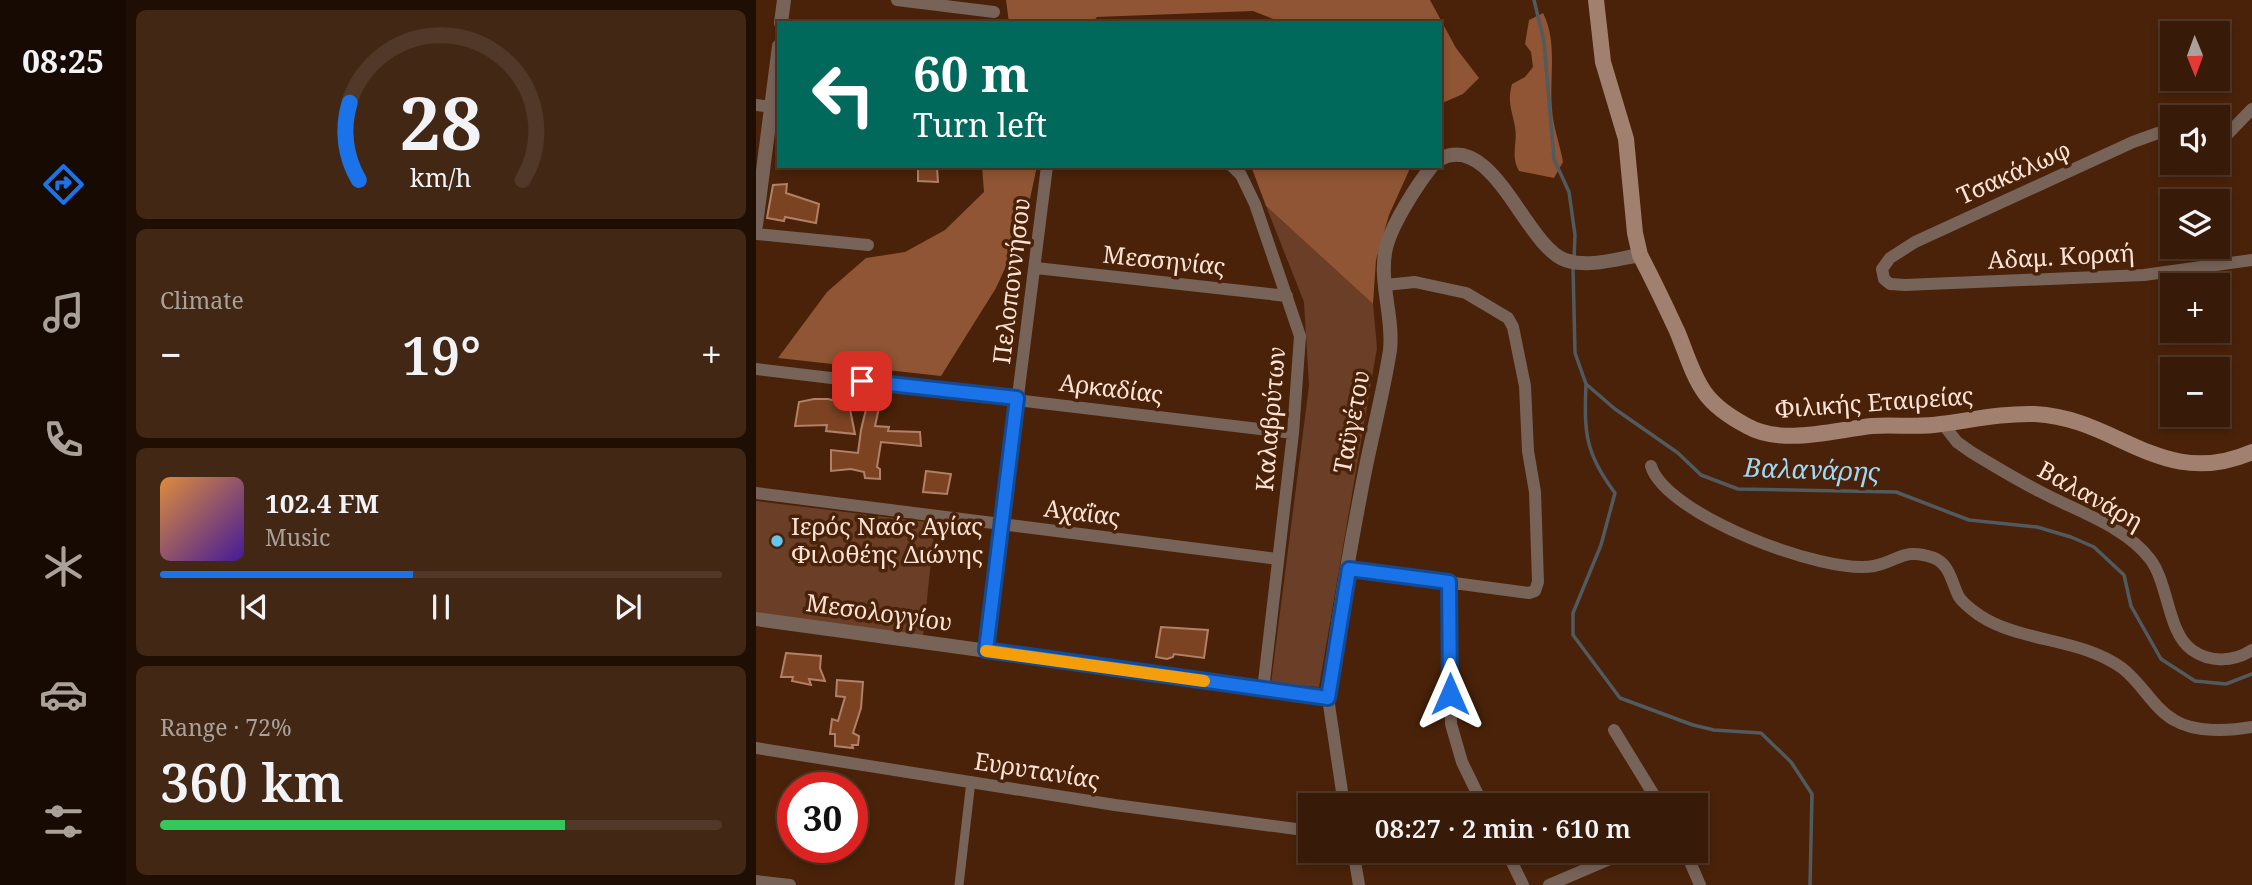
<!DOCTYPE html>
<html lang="en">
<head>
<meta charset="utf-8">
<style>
	:root { --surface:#371a07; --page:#422715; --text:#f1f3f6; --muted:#aaa19b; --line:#513828; --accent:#1a73e8 }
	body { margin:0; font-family:"Noto Serif",serif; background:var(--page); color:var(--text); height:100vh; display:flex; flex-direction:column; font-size:26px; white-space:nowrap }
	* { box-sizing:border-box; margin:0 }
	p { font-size:23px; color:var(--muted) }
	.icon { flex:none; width:38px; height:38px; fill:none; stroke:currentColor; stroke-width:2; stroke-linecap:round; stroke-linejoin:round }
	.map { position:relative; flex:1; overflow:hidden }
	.drawer { display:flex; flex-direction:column; gap:10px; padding:10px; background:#1e0e04; width:630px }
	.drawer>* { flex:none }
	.top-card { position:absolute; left:21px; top:21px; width:665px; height:147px; border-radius:0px; box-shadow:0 4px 10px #0003,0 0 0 2px var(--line); background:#00695c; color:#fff; overflow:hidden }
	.needle { width:46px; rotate:179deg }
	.fabs { position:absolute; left:1404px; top:21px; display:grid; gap:14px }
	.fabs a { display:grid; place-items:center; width:70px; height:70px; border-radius:0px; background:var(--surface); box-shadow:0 4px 10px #0003,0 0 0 2px var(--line); font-size:35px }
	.speed { position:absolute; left:21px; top:772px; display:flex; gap:14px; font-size:35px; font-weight:700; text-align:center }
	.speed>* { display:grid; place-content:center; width:91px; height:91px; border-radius:50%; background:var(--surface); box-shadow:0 4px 10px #0003,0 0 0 2px var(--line); line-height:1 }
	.speed .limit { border:10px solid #d22; background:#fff; color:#111 }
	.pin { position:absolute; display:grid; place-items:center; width:60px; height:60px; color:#fff; margin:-30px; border-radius:14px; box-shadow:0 4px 10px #0006 }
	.me { position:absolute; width:77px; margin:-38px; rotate:0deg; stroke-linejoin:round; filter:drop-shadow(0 0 5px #0008) }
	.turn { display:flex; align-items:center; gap:24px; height:147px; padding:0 21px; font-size:32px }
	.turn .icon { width:91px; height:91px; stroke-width:2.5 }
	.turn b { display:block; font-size:49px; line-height:60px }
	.big { font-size:52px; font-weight:600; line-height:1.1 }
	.drawer .card { flex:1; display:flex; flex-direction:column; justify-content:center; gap:10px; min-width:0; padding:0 24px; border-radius:10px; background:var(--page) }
	.drawer .dial { align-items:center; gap:0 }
	.dial svg { height:182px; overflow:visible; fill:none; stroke:var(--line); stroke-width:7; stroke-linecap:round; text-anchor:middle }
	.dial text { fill:var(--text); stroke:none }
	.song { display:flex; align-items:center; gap:21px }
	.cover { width:84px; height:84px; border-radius:10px; background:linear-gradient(135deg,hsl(30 70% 55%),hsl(260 70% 35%)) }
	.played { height:7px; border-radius:4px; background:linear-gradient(90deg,var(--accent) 45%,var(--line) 45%) }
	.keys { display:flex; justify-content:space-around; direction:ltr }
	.heat { display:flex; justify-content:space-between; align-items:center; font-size:38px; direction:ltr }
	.charge { height:10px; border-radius:5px; background:linear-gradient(90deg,#34c759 72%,var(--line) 0) }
	.trip { position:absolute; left:542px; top:793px; width:410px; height:70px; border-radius:0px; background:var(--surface); box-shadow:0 4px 10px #0003,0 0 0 2px var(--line); font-weight:600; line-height:70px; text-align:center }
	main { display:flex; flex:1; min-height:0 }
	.dock { display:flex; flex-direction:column; width:126px; justify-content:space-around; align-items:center; background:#160a03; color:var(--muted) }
	.dock .icon { width:49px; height:49px }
	.dock .active { color:var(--accent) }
	.dock b { font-size:32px; color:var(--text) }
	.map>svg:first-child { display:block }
	.green { fill:#6b3f27 }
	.forest { fill:#8f5534 }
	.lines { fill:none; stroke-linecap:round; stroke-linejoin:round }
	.stream { stroke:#515a5e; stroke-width:3.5 }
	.building { fill:#7c4322; stroke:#b08067; stroke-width:2 }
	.pedestrian { stroke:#786358; stroke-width:9 }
	.minor { stroke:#786358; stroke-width:12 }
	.tertiary { stroke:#786358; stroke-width:14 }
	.secondary { stroke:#a1806f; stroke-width:16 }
	.route-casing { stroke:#114b97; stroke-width:18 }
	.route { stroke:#1a73e8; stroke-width:12 }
	.slow { stroke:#f59e0b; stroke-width:12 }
	.poi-dot { fill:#65c5ee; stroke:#492209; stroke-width:2.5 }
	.labels { text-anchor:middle; stroke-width:7; stroke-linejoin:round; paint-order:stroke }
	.street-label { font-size:24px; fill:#fde3d5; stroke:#492209 }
	.poi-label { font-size:24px; fill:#fde3d5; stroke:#492209; text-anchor:start }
	.water-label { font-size:26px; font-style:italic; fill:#9dd9f5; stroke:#492209 }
</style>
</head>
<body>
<main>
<nav class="dock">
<b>08:25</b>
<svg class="icon active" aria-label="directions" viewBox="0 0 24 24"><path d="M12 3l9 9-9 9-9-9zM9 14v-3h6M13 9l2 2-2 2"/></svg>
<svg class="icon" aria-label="music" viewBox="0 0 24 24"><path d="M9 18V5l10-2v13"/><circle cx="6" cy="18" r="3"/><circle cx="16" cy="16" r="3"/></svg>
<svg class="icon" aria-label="phone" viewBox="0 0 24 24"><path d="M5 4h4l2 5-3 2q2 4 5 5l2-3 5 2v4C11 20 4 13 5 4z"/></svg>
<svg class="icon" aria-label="climate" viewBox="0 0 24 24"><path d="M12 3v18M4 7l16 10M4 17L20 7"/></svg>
<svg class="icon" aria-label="car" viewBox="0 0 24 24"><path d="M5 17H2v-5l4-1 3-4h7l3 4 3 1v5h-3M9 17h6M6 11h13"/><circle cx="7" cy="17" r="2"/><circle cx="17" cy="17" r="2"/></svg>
<svg class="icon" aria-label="filters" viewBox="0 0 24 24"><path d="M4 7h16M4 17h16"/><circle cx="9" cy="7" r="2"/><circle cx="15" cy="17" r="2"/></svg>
</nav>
<section class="drawer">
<div class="card dial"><svg viewBox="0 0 100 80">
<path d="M14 69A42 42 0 1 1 86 69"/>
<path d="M14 69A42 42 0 0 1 10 35" stroke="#1a73e8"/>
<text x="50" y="56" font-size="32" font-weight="700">28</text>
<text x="50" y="72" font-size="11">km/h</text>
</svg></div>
<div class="card"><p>Climate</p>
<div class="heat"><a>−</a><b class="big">19°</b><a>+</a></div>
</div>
<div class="card">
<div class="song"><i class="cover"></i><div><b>102.4 FM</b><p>Music</p></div></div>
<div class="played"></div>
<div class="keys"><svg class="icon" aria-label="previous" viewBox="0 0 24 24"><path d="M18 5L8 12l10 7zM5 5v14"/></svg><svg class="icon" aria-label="pause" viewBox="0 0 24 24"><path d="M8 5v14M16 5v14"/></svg><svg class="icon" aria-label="next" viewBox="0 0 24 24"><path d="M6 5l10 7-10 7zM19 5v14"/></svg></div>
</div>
<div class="card"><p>Range · 72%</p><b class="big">360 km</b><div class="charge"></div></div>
</section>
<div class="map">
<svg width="1496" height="885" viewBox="0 0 1496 885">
	<rect width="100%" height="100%" fill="#492209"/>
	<path class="green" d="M510 206 617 304 621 348 563 687 515 683 553 386 548 302Z
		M0 501 179 523 167 637 0 612Z"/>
	<path class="forest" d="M250 0H674L700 48 723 78 707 94 684 104V23H527L497 11 341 17 336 23H253Z
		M787 13C802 42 793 77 796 109 797 127 804 144 807 162L798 178 763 171C754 155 762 144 759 127 756 110 751 102 756 84L769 77 777 67 775 52 769 44 773 20Z
		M226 166H281L268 227 240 288 185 376 22 358 71 292 110 258 149 252 189 230 228 192Z
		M495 166H655L633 215 620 260 617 304 510 206Z"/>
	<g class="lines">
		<path class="stream" d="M778 0 788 41 798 159 813 192 819 235 818 259
			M817 267 819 353 830 384 859 409 922 453 945 475 982 489 1140 492 1213 520 1281 527 1315 537 1338 547 1368 575 1375 606 1405 659 1439 681 1470 684 1496 674
			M830 384C828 433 829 453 859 493L845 545 817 613V635L864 698 937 725 958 730 1005 733 1035 762 1056 794 1054 885"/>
	</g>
	<path class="building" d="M162 166 181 168 182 182 162 181Z
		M31 184 30 193 63 204 60 223 29 217 28 221 11 218 17 185Z
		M113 397 125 399 119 426 133 427 132 431 164 432 165 446 125 442 121 467 124 469V479L109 478 108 472 95 469 75 471V450L102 453 105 430Z
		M58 399H72L93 404 99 434 70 431 71 425 39 426 43 402Z
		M170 471 195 474 191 494 167 492Z
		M405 627 452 630 448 658 418 654 417 657 411 659 400 657Z
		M30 653 65 656 64 668 69 681 53 679 55 685 36 681 37 677H25Z
		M81 680 107 682 105 708 97 733 103 736 102 745H96L97 748 79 746V734H74L76 719 82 721 89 697 80 696Z"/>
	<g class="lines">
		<path class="pedestrian" d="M203 885 215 781"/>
		<path class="minor" d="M141 0 238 12
			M0 105 23 108
			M1416 134 1402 133 1377 142 1159 242 1134 258 1126 269 1128 279 1134 284 1149 285 1388 275 1496 260
			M1461 145 1496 109
			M476 166 485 175 499 204 544 336 537 433 507 690
			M0 234 112 245
			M280 268 531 296
			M0 369 537 433
			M1187 424 1201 442 1215 452C1238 466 1261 480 1285 492 1320 511 1369 526 1394 559 1413 584 1411 632 1436 650 1454 663 1478 662 1496 650
			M895 466C910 515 1068 575 1118 566 1143 561 1148 547 1178 558 1194 564 1196 584 1203 597 1207 603 1216 610 1223 615 1265 643 1323 637 1366 668 1385 682 1397 708 1418 720 1439 733 1473 731 1496 727
			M0 493 522 559
			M593 569 773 593 779 591 782 582 779 492 772 451 769 386 757 327 752 318 710 293 659 282 629 285
			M693 582 695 724 706 762 727 805
			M230 650 291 166
			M572 698 588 805
			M858 730 904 805
			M0 748 359 805 555 831
			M597 850 603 885
			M750 850 767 885
			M929 850 944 885
			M0 881 34 885
			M793 885 875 850"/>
		<path class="tertiary" d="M25 23 28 0
			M684 159C737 131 769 245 809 260 833 268 860 259 884 255
			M0 225 23 46
			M0 619 572 698C581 620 595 542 610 466 618 427 628 389 634 350 638 315 621 279 631 244 638 221 661 185 676 166"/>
		<path class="secondary" d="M840 0 847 62 870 139 879 233 884 255C897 280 909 305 921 331 930 352 936 375 949 393 959 407 976 418 991 426 1026 446 1078 430 1116 426 1139 424 1162 428 1185 424 1216 420 1247 413 1279 414 1362 418 1406 491 1496 452"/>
	</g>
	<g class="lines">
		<g class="route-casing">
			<path id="route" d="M106 381 261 398 230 650 572 698 593 569 693 582 694 694"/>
		</g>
		<use href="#route" class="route"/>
		<path class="slow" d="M230 651 448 681"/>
	</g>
	<circle class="poi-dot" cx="21" cy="541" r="7"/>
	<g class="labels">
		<g class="street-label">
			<text transform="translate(1258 173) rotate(-24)" y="8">Τσακάλωφ</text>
			<text transform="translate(1305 257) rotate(-3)" y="8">Αδαμ. Κοραή</text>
			<text transform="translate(408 261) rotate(6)" y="8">Μεσσηνίας</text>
			<text transform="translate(256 281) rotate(-83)" y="8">Πελοποννήσου</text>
			<text transform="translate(355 389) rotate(7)" y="8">Αρκαδίας</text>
			<text transform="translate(1118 403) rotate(-4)" y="8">Φιλικής Εταιρείας</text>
			<text transform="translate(515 419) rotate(-85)" y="8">Καλαβρύτων</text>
			<text transform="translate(596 422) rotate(-79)" y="8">Ταϋγέτου</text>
			<text transform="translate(1334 496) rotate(29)" y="8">Βαλανάρη</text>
			<text transform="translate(326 513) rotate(7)" y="8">Αχαΐας</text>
			<text transform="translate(123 613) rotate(8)" y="8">Μεσολογγίου</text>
			<text transform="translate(281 771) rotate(9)" y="8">Ευρυτανίας</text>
		</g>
		<g class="poi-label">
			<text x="35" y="535">Ιερός Ναός Αγίας<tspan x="35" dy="28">Φιλοθέης Διώνης</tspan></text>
		</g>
		<g class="water-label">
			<text transform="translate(1056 470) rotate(2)" y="9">Βαλανάρης</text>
		</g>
	</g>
</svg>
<div class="fabs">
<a><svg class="needle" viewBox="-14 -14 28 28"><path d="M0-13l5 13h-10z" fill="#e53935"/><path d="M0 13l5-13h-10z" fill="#aaa19b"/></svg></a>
<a><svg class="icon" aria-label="sound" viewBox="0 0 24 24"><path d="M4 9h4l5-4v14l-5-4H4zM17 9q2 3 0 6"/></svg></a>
<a><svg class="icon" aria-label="layers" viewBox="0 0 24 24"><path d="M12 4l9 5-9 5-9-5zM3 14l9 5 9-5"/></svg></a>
<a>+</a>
<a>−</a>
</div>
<div class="speed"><div class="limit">30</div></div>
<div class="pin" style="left:106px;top:381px;background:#d93025"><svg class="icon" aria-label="arrive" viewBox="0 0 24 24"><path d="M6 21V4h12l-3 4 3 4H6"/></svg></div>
<svg class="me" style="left:694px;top:694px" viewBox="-20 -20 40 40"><path d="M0-17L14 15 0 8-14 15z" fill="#1a73e8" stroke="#fff" stroke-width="4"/></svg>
<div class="trip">08:27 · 2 min · 610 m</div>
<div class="top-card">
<div class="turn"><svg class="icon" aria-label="left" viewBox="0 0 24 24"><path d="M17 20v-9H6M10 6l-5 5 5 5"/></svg><div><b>60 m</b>Turn left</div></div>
</div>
</div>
</main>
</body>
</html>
